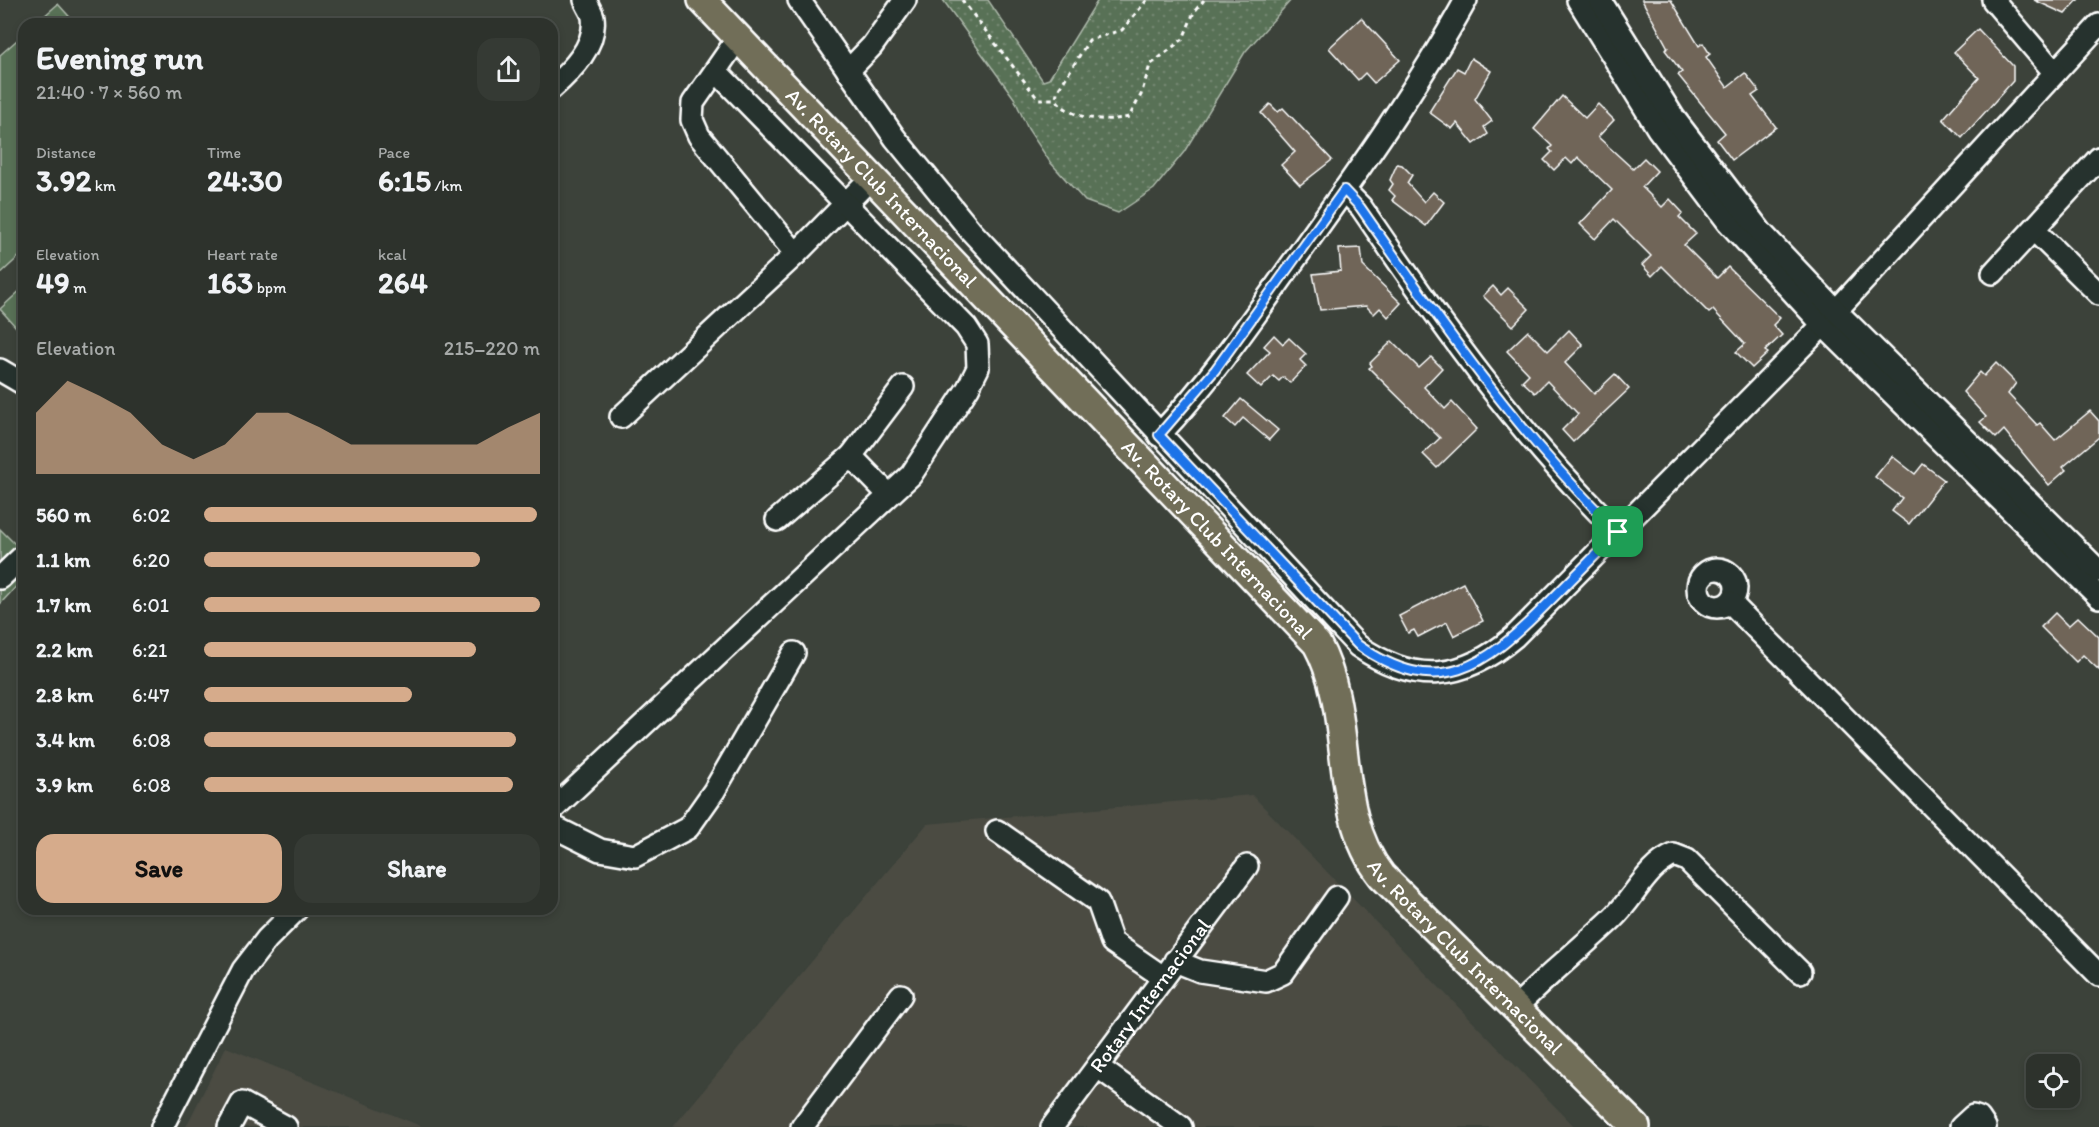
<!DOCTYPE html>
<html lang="en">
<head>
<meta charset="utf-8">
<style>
	:root { --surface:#2d322c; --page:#353a34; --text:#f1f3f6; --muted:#a7aaa9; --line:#484d48; --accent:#d6ab8b }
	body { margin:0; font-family:Itim,sans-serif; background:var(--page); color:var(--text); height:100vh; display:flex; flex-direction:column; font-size:22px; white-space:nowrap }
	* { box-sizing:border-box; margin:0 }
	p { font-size:20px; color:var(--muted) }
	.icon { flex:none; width:33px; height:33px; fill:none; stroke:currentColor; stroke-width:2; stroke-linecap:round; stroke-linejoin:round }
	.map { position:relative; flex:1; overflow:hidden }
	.details { position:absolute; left:18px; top:18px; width:540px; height:897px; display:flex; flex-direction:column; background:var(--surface); border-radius:18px; box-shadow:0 3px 9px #0003,0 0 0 2px var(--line) }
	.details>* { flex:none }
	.fabs { position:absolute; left:2026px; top:1054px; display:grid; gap:12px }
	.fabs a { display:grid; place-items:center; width:54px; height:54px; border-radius:12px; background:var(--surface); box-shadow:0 3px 9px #0003,0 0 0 2px var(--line); font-size:30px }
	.pin { position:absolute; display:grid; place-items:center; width:51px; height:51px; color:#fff; margin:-26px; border-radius:12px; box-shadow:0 3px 9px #0006 }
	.round { display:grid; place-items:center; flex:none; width:63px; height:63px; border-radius:18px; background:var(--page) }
	.headline { display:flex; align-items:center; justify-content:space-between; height:102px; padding:0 18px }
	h1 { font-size:33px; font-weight:800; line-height:45px }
	.metrics { display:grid; grid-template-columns:repeat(3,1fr); gap:9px; height:102px; padding:6px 18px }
	.metrics div { display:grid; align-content:center }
	.metrics b { font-size:30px; font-weight:800 }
	.metrics small { font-size:16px; font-weight:400 }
	.metrics p { font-size:16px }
	.chart { height:168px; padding:12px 18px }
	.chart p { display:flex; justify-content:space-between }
	.chart svg { width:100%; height:108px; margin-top:6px; fill:var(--accent); opacity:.7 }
	.action { display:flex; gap:12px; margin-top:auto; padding:12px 18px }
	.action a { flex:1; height:69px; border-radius:18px; background:var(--accent); color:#111; font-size:24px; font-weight:800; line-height:69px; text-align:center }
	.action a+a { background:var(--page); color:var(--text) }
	ul { padding:0 18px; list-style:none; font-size:20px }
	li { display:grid; grid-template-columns:96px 72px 1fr; align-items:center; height:45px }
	li i { height:15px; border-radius:8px; background:var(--accent) }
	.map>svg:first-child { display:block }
	.built { fill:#4b4c43 }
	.grass { fill:url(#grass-dots); stroke:#acb8aa; stroke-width:1.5 }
	.park { fill:#597156; stroke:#acb8aa; stroke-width:1.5 }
	.building { fill:#6f6558; stroke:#fff; stroke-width:1.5 }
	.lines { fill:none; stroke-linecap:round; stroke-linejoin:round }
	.minor-casing { stroke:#fff; stroke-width:26 }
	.major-casing { stroke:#fff; stroke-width:32 }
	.path { stroke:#fff; stroke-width:3; stroke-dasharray:4.5 4.5; stroke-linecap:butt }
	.minor { stroke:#26332d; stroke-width:21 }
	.major { stroke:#716e59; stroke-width:27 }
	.route-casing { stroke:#fff; stroke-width:12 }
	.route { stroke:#1a73e8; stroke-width:8 }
	.labels { text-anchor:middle; stroke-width:5; stroke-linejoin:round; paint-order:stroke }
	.street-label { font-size:21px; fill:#fff; stroke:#26332d }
</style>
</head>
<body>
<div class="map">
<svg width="2099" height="1127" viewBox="0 0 2099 1127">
	<defs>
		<pattern id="grass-dots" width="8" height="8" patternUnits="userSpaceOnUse" patternTransform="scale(1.5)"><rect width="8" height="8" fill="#597156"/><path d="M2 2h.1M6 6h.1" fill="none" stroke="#72866f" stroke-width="1.8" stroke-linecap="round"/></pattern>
	</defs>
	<rect width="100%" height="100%" fill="#3c423a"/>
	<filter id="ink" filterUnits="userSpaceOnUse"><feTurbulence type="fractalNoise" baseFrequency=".0167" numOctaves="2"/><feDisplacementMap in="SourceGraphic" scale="12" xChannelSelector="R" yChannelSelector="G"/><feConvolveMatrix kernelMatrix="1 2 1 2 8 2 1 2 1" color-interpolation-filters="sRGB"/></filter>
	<g filter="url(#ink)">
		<g class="built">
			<polygon points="1252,795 1575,1127 673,1127 927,824"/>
			<polygon points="226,1047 423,1127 186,1127"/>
		</g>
		<polygon class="grass" points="943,0 988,0 1043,81 1049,79 1098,0 1291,0 1245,52 1184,152 1154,189 1118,213 1085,201 1050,162 1028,129 1014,98"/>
		<g class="park">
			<polygon points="58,4 76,24 35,24"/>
			<polygon points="24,34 24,252 0,274 0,55"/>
			<polygon points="24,287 24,336 0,309"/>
			<polygon points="0,529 24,553 24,578 0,604"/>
		</g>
		<g class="building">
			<polygon points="1642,0 1671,0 1699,46 1703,43 1710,54 1706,57 1727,87 1745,73 1759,91 1752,96 1776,127 1732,160 1717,140 1725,133 1678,75 1682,72 1665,50 1668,48"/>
			<polygon points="2034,0 2078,0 2065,14"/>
			<polygon points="1361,18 1400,60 1374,83 1365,73 1358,80 1329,48"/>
			<polygon points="1978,29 2013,66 2013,81 1962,138 1943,119 1979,78 1954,52"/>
			<polygon points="1471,58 1491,71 1475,99 1492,121 1484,127 1488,134 1474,144 1457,123 1452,129 1429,112 1457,68 1464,72"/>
			<polygon points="1562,96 1585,118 1598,104 1614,120 1598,137 1633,169 1644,158 1657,171 1642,187 1662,207 1670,199 1683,213 1679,217 1696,234 1684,245 1717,278 1728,267 1780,318 1773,325 1782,335 1765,351 1768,353 1752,368 1736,352 1745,344 1713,310 1709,313 1662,266 1652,276 1642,265 1651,256 1614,219 1595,239 1580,224 1612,190 1578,157 1572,164 1566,158 1554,170 1544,160 1552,152 1549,149 1552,146 1534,129"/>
			<polygon points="1270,104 1278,112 1283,108 1332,160 1300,185 1281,165 1295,152 1261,113"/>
			<polygon points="1397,164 1402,165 1412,175 1407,183 1424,202 1433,192 1444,202 1426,226 1392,200 1395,196 1389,190 1393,184 1390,180"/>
			<polygon points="1361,248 1363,266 1401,303 1388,317 1380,308 1374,314 1366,306 1320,310 1313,274 1341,271 1339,249"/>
			<polygon points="1493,286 1501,295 1508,288 1529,309 1513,326 1483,296"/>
			<polygon points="1569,330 1583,345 1565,363 1594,394 1615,374 1629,389 1573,442 1562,430 1578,414 1547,381 1535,393 1522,381 1529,374 1507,351 1528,331 1548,351"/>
			<polygon points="1274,335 1283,344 1289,338 1306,354 1300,360 1306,366 1290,383 1283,377 1279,381 1273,376 1261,388 1247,375 1270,351 1264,346"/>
			<polygon points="1392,341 1419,368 1431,357 1442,368 1424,387 1445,409 1452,402 1477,429 1437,468 1423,454 1440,438 1369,368 1372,366 1370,363"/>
			<polygon points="1996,363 2016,383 2008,394 2037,425 2040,423 2055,440 2090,411 2099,421 2099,437 2063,467 2066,470 2049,485 2004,430 1996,438 1980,422 1986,417 1963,392 1980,372 1984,376"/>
			<polygon points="1241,399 1278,430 1269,440 1243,418 1235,427 1225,418"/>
			<polygon points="1892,456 1915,474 1923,464 1944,480 1909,524 1892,511 1902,498 1875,477"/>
			<polygon points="1463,583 1483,621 1454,636 1447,622 1418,637 1414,630 1408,633 1399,616"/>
			<polygon points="2055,613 2068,626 2078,617 2099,637 2099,670 2083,655 2076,662 2041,627"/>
		</g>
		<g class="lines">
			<defs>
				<g id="minor">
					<path d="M799,0L895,138L971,231L1358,646C1415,685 1462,681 1514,637L1823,325L2099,25"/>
					<polyline points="1578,0 1658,129 1728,222 1823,325 2099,597"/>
					<polyline points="1600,0 1674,118 1761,232 1836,311 2099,571"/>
					<polyline points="1993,0 2055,73"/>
					<polyline points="738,38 693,103 692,120 699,136 796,254"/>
					<polyline points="848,71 872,46 905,0"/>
					<path d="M552,88C571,71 597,46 593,17C592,12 587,5 585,0"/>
					<path d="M1344,190L1361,207C1440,323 1518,434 1618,532"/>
					<polyline points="2034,230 2099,294"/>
					<polyline points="1993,273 2099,158"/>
					<polyline points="0,370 24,384"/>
					<polyline points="621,417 796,254 871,178"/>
					<path d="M1159,435C1212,379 1256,314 1301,251C1359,170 1418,87 1466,0"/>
					<polyline points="851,456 888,494"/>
					<polyline points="777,520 851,456 903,387"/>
					<circle cx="1717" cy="588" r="19"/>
					<polyline points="0,578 24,555"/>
					<polyline points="1730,602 2099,975"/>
					<polyline points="552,810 911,475 968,388 978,368 977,344 966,327 716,71"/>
					<polyline points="552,826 600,850 635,856 688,828 714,791 794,653"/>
					<polyline points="997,831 1098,902 1112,942 1163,977"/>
					<polyline points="1175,961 1200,971 1266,981 1283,973 1337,897"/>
					<path d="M1517,1006C1548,975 1581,948 1613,918C1634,898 1647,866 1674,855L1687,860L1800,972"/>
					<polyline points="1098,1067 1181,1127"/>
					<polyline points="162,1127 243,970 267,939 297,909"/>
					<polyline points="229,1127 242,1103 286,1127"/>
					<polyline points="802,1127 901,995"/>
					<path id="s1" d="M1052,1127L1247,866"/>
					<polyline points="1961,1127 1973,1116 1979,1118 1985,1127"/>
				</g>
				<g id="major">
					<path id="s2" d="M702,0L1317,644C1356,715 1330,811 1382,876L1636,1127"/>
				</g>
			</defs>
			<use href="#minor" class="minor-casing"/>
			<use href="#major" class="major-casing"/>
			<g class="path">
				<polyline points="962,0 1038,99 1056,99"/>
				<path d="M1147,0L1122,30L1089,40L1057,92L1056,99C1070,120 1106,122 1129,117L1141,95L1150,65L1183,39L1194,12L1204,0"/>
			</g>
			<use href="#minor" class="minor"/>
			<use href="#major" class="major"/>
		</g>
	</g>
	<g class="lines" filter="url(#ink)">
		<defs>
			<path id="route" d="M1344,190L1360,207C1440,322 1518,434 1618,532C1594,557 1569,582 1544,607C1484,667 1439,701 1358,645L1159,435L1215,370Z"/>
		</defs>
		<use href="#route" class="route-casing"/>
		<use href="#route" class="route"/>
	</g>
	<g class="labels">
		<g class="street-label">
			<text dy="7" stroke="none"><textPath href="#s2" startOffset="260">Av. Rotary Club Internacional</textPath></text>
			<text dy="7" stroke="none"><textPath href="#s2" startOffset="746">Av. Rotary Club Internacional</textPath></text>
			<text dy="7" stroke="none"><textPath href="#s2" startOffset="1250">Av. Rotary Club Internacional</textPath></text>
			<text dy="7" stroke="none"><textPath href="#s1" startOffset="164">Rotary Internacional</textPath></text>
		</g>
	</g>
</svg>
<div class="fabs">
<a><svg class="icon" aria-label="locate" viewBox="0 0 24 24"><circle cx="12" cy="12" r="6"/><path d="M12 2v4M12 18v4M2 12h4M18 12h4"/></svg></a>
</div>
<div class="pin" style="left:1618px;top:532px;background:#1e9e55"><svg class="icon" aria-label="arrive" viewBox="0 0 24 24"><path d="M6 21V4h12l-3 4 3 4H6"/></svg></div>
<section class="details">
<div class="headline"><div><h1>Evening run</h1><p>21:40 · 7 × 560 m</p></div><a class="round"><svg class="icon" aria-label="share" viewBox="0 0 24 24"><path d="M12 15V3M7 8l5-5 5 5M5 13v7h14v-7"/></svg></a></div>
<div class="metrics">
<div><p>Distance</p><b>3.92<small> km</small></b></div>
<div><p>Time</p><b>24:30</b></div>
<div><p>Pace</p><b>6:15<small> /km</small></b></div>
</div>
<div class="metrics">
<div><p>Elevation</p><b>49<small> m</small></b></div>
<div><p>Heart rate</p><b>163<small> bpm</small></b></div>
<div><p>kcal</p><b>264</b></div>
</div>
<div class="chart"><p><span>Elevation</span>215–220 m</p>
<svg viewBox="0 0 160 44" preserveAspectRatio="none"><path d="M0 44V19L10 6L20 12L30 19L40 32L50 38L60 32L70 19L80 19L90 25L100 32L110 32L120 32L130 32L140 32L150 25L160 19V44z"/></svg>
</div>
<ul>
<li><b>560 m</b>6:02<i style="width:99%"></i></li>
<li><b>1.1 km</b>6:20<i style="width:82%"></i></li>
<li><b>1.7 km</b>6:01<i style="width:100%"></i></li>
<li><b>2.2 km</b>6:21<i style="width:81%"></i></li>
<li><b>2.8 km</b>6:47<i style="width:62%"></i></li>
<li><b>3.4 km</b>6:08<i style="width:93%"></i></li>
<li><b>3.9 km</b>6:08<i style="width:92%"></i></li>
</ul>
<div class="action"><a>Save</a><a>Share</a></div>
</section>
</div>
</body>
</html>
